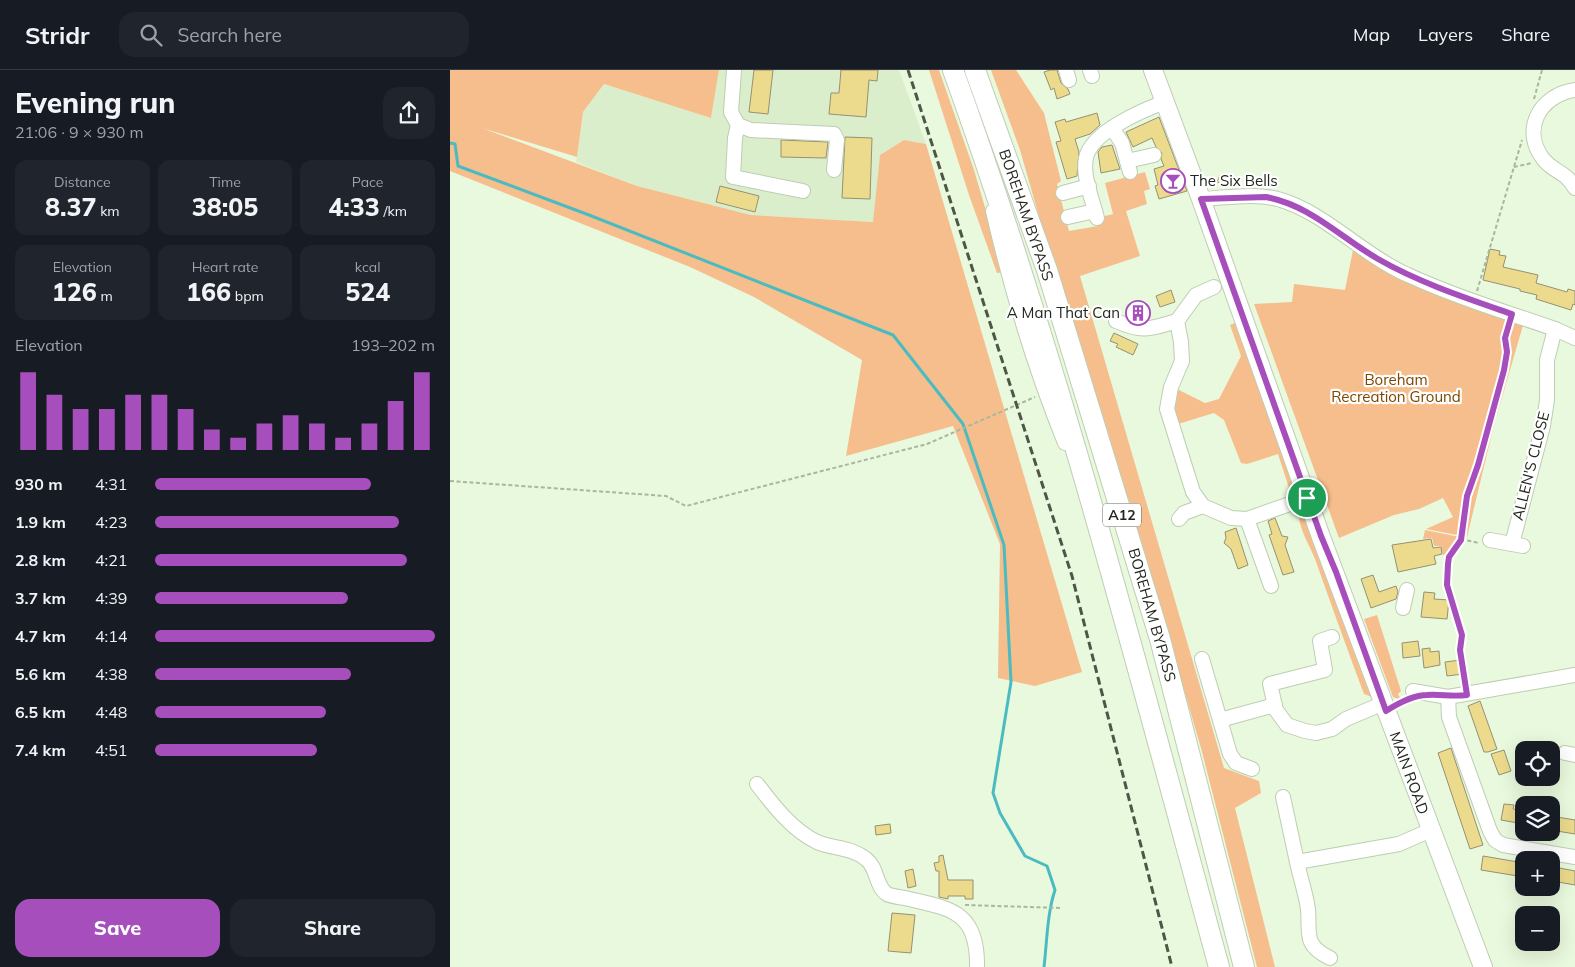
<!DOCTYPE html>
<html lang="en">
<head>
<meta charset="utf-8">
<style>
	:root { --surface:#171b24; --page:#20242c; --text:#f1f3f6; --muted:#9ea1a6; --line:#363941; --accent:#a64fbc }
	body { margin:0; font-family:Mulish,sans-serif; background:var(--page); color:var(--text); height:100vh; display:flex; flex-direction:column; font-size:19px; white-space:nowrap }
	* { box-sizing:border-box; margin:0 }
	p { font-size:16px; color:var(--muted) }
	.icon { flex:none; width:28px; height:28px; fill:none; stroke:currentColor; stroke-width:2; stroke-linecap:round; stroke-linejoin:round }
	.map { position:relative; flex:1; overflow:hidden }
	.drawer { display:flex; flex-direction:column; background:var(--surface); width:450px }
	.drawer>* { flex:none }
	.tools { position:absolute; left:1065px; top:671px; display:grid; gap:10px }
	.tools a { display:grid; place-items:center; width:45px; height:45px; border-radius:10px; background:var(--surface); box-shadow:0 5px 20px #0002; font-size:25px }
	.pin { position:absolute; display:grid; place-items:center; width:42px; height:42px; color:#fff; margin:-21px; border:2px solid #fff; border-radius:50%; box-shadow:0 1px 5px #0007 }
	.round { display:grid; place-items:center; flex:none; width:52px; height:52px; border-radius:15px; background:var(--page) }
	.head { display:flex; align-items:center; justify-content:space-between; height:85px; padding:0 15px }
	h1 { font-size:28px; font-weight:800; line-height:38px }
	.metrics { display:grid; grid-template-columns:repeat(3,1fr); gap:8px; height:85px; padding:5px 15px }
	.metrics div { display:grid; align-content:center; border-radius:12px; background:var(--page); text-align:center }
	.metrics b { font-size:25px; font-weight:800 }
	.metrics small { font-size:14px; font-weight:400 }
	.metrics p { font-size:14px }
	.chart { height:140px; padding:10px 15px }
	.chart p { display:flex; justify-content:space-between }
	.chart svg { width:100%; height:90px; margin-top:5px; stroke:var(--accent); stroke-width:6 }
	.action { display:flex; gap:10px; margin-top:auto; padding:10px 15px }
	.action a { flex:1; height:58px; border-radius:15px; background:var(--accent); color:#fff; font-size:20px; font-weight:800; line-height:58px; text-align:center }
	.action a+a { background:var(--page); color:var(--text) }
	ul { padding:0 15px; list-style:none; font-size:16px }
	li { display:grid; grid-template-columns:80px 60px 1fr; align-items:center; height:38px }
	li i { height:12px; border-radius:6px; background:var(--accent) }
	header { display:flex; align-items:center; gap:30px; box-sizing:border-box; height:70px; padding:0 25px; background:var(--surface); border-bottom:1px solid var(--line) }
	header strong { font-size:24px }
	nav { display:flex; gap:28px; margin-inline-start:auto; font-size:18px }
	.search { width:350px; height:45px; background:var(--page); display:flex; align-items:center; gap:12px; box-sizing:border-box; padding:0 18px; border-radius:15px; color:var(--muted); font-size:19px }
	main { display:flex; flex:1; min-height:0 }
	.map>svg:first-child { display:block }
	.built { fill:#dbeecc }
	.green { fill:#f6be8c }
	.lines { fill:none; stroke-linecap:round; stroke-linejoin:round }
	.stream { stroke:#4bbbc2; stroke-width:3 }
	.building { fill:#ecdb8d; stroke:#969074 }
	.minor-casing { stroke:#becdb3; stroke-width:16 }
	.major-casing { stroke:#becdb3; stroke-width:20 }
	.highway-casing { stroke:#becdb3; stroke-width:22 }
	.path { stroke:#aab6a0; stroke-width:2; stroke-dasharray:4 2.5; stroke-linecap:butt }
	.minor { stroke:#fff; stroke-width:14 }
	.major { stroke:#fff; stroke-width:18 }
	.highway { stroke:#fff; stroke-width:20 }
	.rail { stroke:#4e5648; stroke-width:3; stroke-dasharray:8 4; stroke-linecap:butt }
	.route-casing { stroke:#fff; stroke-width:10 }
	.route { stroke:#a64fbc; stroke-width:6 }
	.labels { text-anchor:middle; stroke-width:4.5; stroke-linejoin:round; paint-order:stroke }
	.shield { fill:#fff; stroke:#646862; stroke-width:1 }
	.shield-label { font-size:14px; font-weight:bold; fill:#22281e }
	.poi-label { font-size:15px; fill:#22281e; stroke:#fff; text-anchor:start }
	.street-label { font-size:15px; fill:#22281e; stroke:#fff }
	.park-label { font-size:15px; fill:#7e4700; stroke:#fff }
</style>
</head>
<body>
<header>
<strong>Stridr</strong>
<div class="search"><svg class="icon" aria-label="search" viewBox="0 0 24 24"><circle cx="10" cy="10" r="6"/><path d="M15 15l6 6"/></svg>Search here</div>
<nav><a>Map</a><a>Layers</a><a>Share</a></nav>
</header>
<main>
<section class="drawer">
<div class="head"><div><h1>Evening run</h1><p>21:06 · 9 × 930 m</p></div><a class="round"><svg class="icon" aria-label="share" viewBox="0 0 24 24"><path d="M12 15V3M7 8l5-5 5 5M5 13v7h14v-7"/></svg></a></div>
<div class="metrics">
<div><p>Distance</p><b>8.37<small> km</small></b></div>
<div><p>Time</p><b>38:05</b></div>
<div><p>Pace</p><b>4:33<small> /km</small></b></div>
</div>
<div class="metrics">
<div><p>Elevation</p><b>126<small> m</small></b></div>
<div><p>Heart rate</p><b>166<small> bpm</small></b></div>
<div><p>kcal</p><b>524</b></div>
</div>
<div class="chart"><p><span>Elevation</span>193–202 m</p>
<svg viewBox="0 0 160 44" preserveAspectRatio="none"><path d="M5 44V6M15 44V17M25 44V24M35 44V24M45 44V17M55 44V17M65 44V24M75 44V34M85 44V38M95 44V31M105 44V27M115 44V31M125 44V38M135 44V31M145 44V20M155 44V6"/></svg>
</div>
<ul>
<li><b>930 m</b>4:31<i style="width:77%"></i></li>
<li><b>1.9 km</b>4:23<i style="width:87%"></i></li>
<li><b>2.8 km</b>4:21<i style="width:90%"></i></li>
<li><b>3.7 km</b>4:39<i style="width:69%"></i></li>
<li><b>4.7 km</b>4:14<i style="width:100%"></i></li>
<li><b>5.6 km</b>4:38<i style="width:70%"></i></li>
<li><b>6.5 km</b>4:48<i style="width:61%"></i></li>
<li><b>7.4 km</b>4:51<i style="width:58%"></i></li>
</ul>
<div class="action"><a>Save</a><a>Share</a></div>
</section>
<div class="map">
<svg width="1125" height="897" viewBox="0 0 1125 897">
	<rect width="100%" height="100%" fill="#e9f9dd"/>
	<polygon class="built" points="269,0 449,0 476,74 454,70 430,85 424,152 301,145 187,116 126,92 133,42 154,14 261,48"/>
	<g class="green">
		<polygon points="0,0 269,0 261,48 154,14 133,42 127,87 32,58 187,116 301,145 423,152 430,85 454,70 476,74 632,602 585,616 548,608 550,474 503,356 396,386 412,290 304,227 240,197 0,101"/>
		<polygon points="479,0 489,0 524,100 554,202 547,203 519,125"/>
		<polygon points="541,0 566,0 594,43 611,111 607,114 619,161 648,156 647,148 663,144 655,113 695,102 700,119 694,121 697,134 676,141 690,186 630,206 774,698 809,711 811,723 785,738 825,897 807,897 751,678 679,431 617,244 570,80"/>
		<polygon points="903,180 941,202 1074,252 1044,355 1017,467 976,459 1003,447 993,428 969,439 944,445 889,468 804,234 842,232 844,214 895,220"/>
		<polygon points="787,252 813,318 816,340 845,414 844,419 840,421 828,384 797,394 791,393 774,350 764,343 728,354 724,333 727,319 755,333 769,329 791,286 780,255"/>
		<path d="M849,445L856,446L923,623L922,627L914,624C897,579 881,534 865,489C860,476 849,459 849,445Z"/>
		<polygon points="975,460 1010,467 1010,469 997,486 993,485 991,476 984,476 982,468 973,469"/>
		<polygon points="927,545 951,621 948,624 950,628 948,629 943,627 914,549"/>
	</g>
	<g class="lines">
		<path class="stream" d="M0,73L5,74L8,96L139,145L443,265L513,354L554,475L561,612L543,723L550,743L575,786L597,796L605,820C597,844 597,872 594,897"/>
	</g>
	<g class="building">
		<polygon points="304,0 323,0 318,44 299,42"/>
		<polygon points="391,0 428,0 427,11 419,10 416,47 379,44 381,23 389,23"/>
		<polygon points="600,0 607,0 611,13 618,19 620,24 607,29 604,18 601,20 594,2"/>
		<polygon points="647,43 650,55 640,64 625,69 629,82 627,106 617,109 606,72 611,71 605,52 615,49 616,52"/>
		<polygon points="709,47 737,121 709,129 705,116 708,115 704,99 714,96 711,89 712,83 706,77 702,68 683,77 676,62"/>
		<polygon points="395,67 422,68 420,129 392,128"/>
		<polygon points="331,70 378,72 376,88 331,87"/>
		<polygon points="662,75 670,99 651,103 648,82 652,77"/>
		<polygon points="770,105 786,111 783,118 767,112"/>
		<polygon points="270,116 309,126 305,142 266,132"/>
		<polygon points="1040,179 1050,181 1049,185 1056,186 1053,197 1088,205 1086,213 1117,222 1118,219 1125,221 1125,235 1123,234 1121,240 1086,229 1087,225 1070,221 1070,219 1033,210"/>
		<polygon points="721,220 725,232 710,237 706,226"/>
		<polygon points="686,235 694,239 690,249 681,246"/>
		<polygon points="664,263 688,274 683,285 666,277 668,274 660,271"/>
		<polygon points="825,448 832,466 838,467 835,475 844,502 833,505 819,465 822,464 818,451"/>
		<polygon points="786,458 798,495 788,499 781,479 774,473 776,468 775,462"/>
		<polygon points="981,469 983,478 991,477 992,484 984,486 986,494 948,502 942,475"/>
		<polygon points="923,505 929,522 946,516 948,522 946,529 921,538 911,509"/>
		<polygon points="974,522 985,523 984,529 999,530 997,549 971,547"/>
		<polygon points="968,571 970,586 953,588 952,573"/>
		<polygon points="980,578 980,582 989,581 990,595 974,598 972,579"/>
		<polygon points="1011,590 1013,604 997,606 995,592"/>
		<polygon points="1030,631 1047,679 1038,682 1034,682 1018,636"/>
		<polygon points="1001,678 1033,775 1020,779 988,683"/>
		<polygon points="1054,680 1061,701 1049,705 1041,684"/>
		<polygon points="1054,734 1064,735 1063,739 1074,741 1074,754 1051,750"/>
		<polygon points="1101,746 1125,750 1125,764 1101,760"/>
		<polygon points="440,754 441,763 426,765 425,756"/>
		<polygon points="493,785 498,810 523,810 523,829 515,829 515,826 498,826 498,829 489,827 489,801 486,801 484,793 489,792 489,786"/>
		<polygon points="1033,786 1074,793 1074,807 1031,800"/>
		<polygon points="1104,797 1125,801 1125,815 1102,811"/>
		<polygon points="463,799 466,816 458,818 455,801"/>
		<polygon points="442,843 465,845 461,883 438,881"/>
	</g>
	<g class="lines">
		<defs>
			<g id="minor">
				<polyline points="284,0 281,42 288,55 301,60 384,64 387,70 384,100"/>
				<polyline points="616,0 619,10"/>
				<polyline points="640,0 642,6"/>
				<path d="M1125,20C1090,25 1070,60 1094,90C1105,103 1114,100 1125,118"/>
				<polyline points="288,55 285,68 283,107 353,121"/>
				<polyline points="662,58 672,73 680,102"/>
				<polyline points="677,91 704,85"/>
				<polyline points="613,123 639,116"/>
				<path d="M751,129C776,128 806,122 831,130C875,143 914,186 958,205C1006,227 1056,242 1105,259L1125,268"/>
				<path d="M543,141C561,219 585,299 615,373"/>
				<polyline points="618,147 645,141"/>
				<path d="M647,148C643,131 632,106 636,88C641,62 693,40 715,32"/>
				<path d="M666,251C694,263 699,259 727,251L731,272L732,291L721,317L717,339L743,422L753,436L781,448L797,449L857,428"/>
				<polyline points="727,251 746,225 764,217"/>
				<polyline points="729,449 734,443 753,436"/>
				<polyline points="797,449 821,516"/>
				<polyline points="1040,470 1073,476"/>
				<polyline points="1062,474 1093,356 1097,330 1097,290 1105,259"/>
				<polyline points="953,538 957,520"/>
				<polyline points="882,567 870,571 875,600 820,614 826,640 837,655 855,661 866,663 882,659 896,649 934,633"/>
				<polyline points="752,589 780,684 786,693 802,699"/>
				<polyline points="963,621 998,627 1125,605"/>
				<polyline points="998,627 999,647 1040,761 1045,770 1053,775 1125,787"/>
				<polyline points="770,650 825,635"/>
				<polyline points="1115,683 1125,685"/>
				<path d="M307,714C323,735 342,760 367,772C384,779 401,777 416,789C428,798 425,816 437,824C443,827 452,827 459,829C503,839 528,843 527,897"/>
				<polyline points="833,727 847,792"/>
				<path d="M880,888C853,875 860,864 858,839C856,824 850,807 847,792L949,774L981,760"/>
			</g>
			<polyline id="major" points="703,0 751,129 871,467 1033,897"/>
			<g id="highway">
				<path d="M503,0C609,293 687,596 769,897"/>
				<polyline points="525,0 597,200 710,569 794,897"/>
			</g>
		</defs>
		<use href="#minor" class="minor-casing"/>
		<use href="#major" class="major-casing"/>
		<use href="#highway" class="highway-casing"/>
		<g class="path">
			<polyline points="1084,29 1092,0"/>
			<polyline points="1064,97 1082,93"/>
			<polyline points="1027,221 1072,70"/>
			<polyline points="0,411 216,426 236,436 477,374 585,327"/>
			<polyline points="1011,469 1029,473"/>
			<polyline points="1015,613 1011,580 1012,565 997,515 998,494 999,487 1011,469 1017,426 1031,386 1054,300 1057,283 1055,268 1058,256"/>
			<polyline points="947,635 957,631"/>
			<polyline points="515,835 612,838"/>
		</g>
		<use href="#minor" class="minor"/>
		<use href="#major" class="major"/>
		<use href="#highway" class="highway"/>
		<polyline class="rail" points="458,0 622,506 722,897"/>
	</g>
	<g class="lines">
		<defs>
			<path id="route" d="M816,127C860,135 890,167 928,189C970,213 1016,228 1062,244L1055,268L1057,282L1054,300L1028,395L1017,426L1011,470L999,487L998,494L997,515L1012,565L1010,580L1017,625C1002,627 991,624 977,625C964,625 947,634 936,641L886,502L871,466L751,129Z"/>
		</defs>
		<use href="#route" class="route-casing"/>
		<use href="#route" class="route"/>
	</g>
	<defs>
		<symbol id="bar-ring" viewBox="-11 -11 22 22"><circle r="9.5" fill="#fff" stroke="#a64fbc" stroke-width="1.5"/><path d="M-6-5H6L.8 .8V4.5H3.5V6h-7V4.5H-.8V.8Z" fill="#a64fbc"/></symbol>
		<symbol id="building-ring" viewBox="-11 -11 22 22"><circle r="9.5" fill="#fff" stroke="#a64fbc" stroke-width="1.5"/><path d="M-4-6H4V6H1V3H-1V6H-4ZM-2.5-4.3h1.7v1.8h-1.7ZM.8-4.3h1.7v1.8H.8ZM-2.5-1h1.7V.8h-1.7ZM.8-1h1.7V.8H.8Z" fill="#a64fbc"/></symbol>
	</defs>
	<g fill-rule="evenodd">
		<use href="#bar-ring" x="709" y="97" width="28" height="28"/>
		<use href="#building-ring" x="674" y="229" width="28" height="28"/>
	</g>
	<g class="labels">
		<rect class="shield" x="653" y="433.5" width="38" height="23" rx="4"/>
		<g class="shield-label">
			<text x="672" y="450">A12</text>
		</g>
		<g class="poi-label">
			<text x="740" y="116">The Six Bells</text>
			<text x="670" y="248" text-anchor="end">A Man That Can</text>
		</g>
		<g class="street-label">
			<text transform="translate(576 145) rotate(71)" y="5">BOREHAM BYPASS</text>
			<text transform="translate(1081 396) rotate(-76)" y="5">ALLEN'S CLOSE</text>
			<text transform="translate(702 545) rotate(74)" y="5">BOREHAM BYPASS</text>
			<text transform="translate(959 703) rotate(70)" y="5">MAIN ROAD</text>
		</g>
		<g class="park-label">
			<text x="946" y="315">Boreham<tspan x="946" dy="17">Recreation Ground</tspan></text>
		</g>
	</g>
</svg>
<div class="tools">
<a><svg class="icon" aria-label="locate" viewBox="0 0 24 24"><circle cx="12" cy="12" r="6"/><path d="M12 2v4M12 18v4M2 12h4M18 12h4"/></svg></a>
<a><svg class="icon" aria-label="layers" viewBox="0 0 24 24"><path d="M12 4l9 5-9 5-9-5zM3 14l9 5 9-5"/></svg></a>
<a>+</a>
<a>−</a>
</div>
<div class="pin" style="left:857px;top:428px;background:#1e9e55"><svg class="icon" aria-label="arrive" viewBox="0 0 24 24"><path d="M6 21V4h12l-3 4 3 4H6"/></svg></div>
</div>
</main>
</body>
</html>
